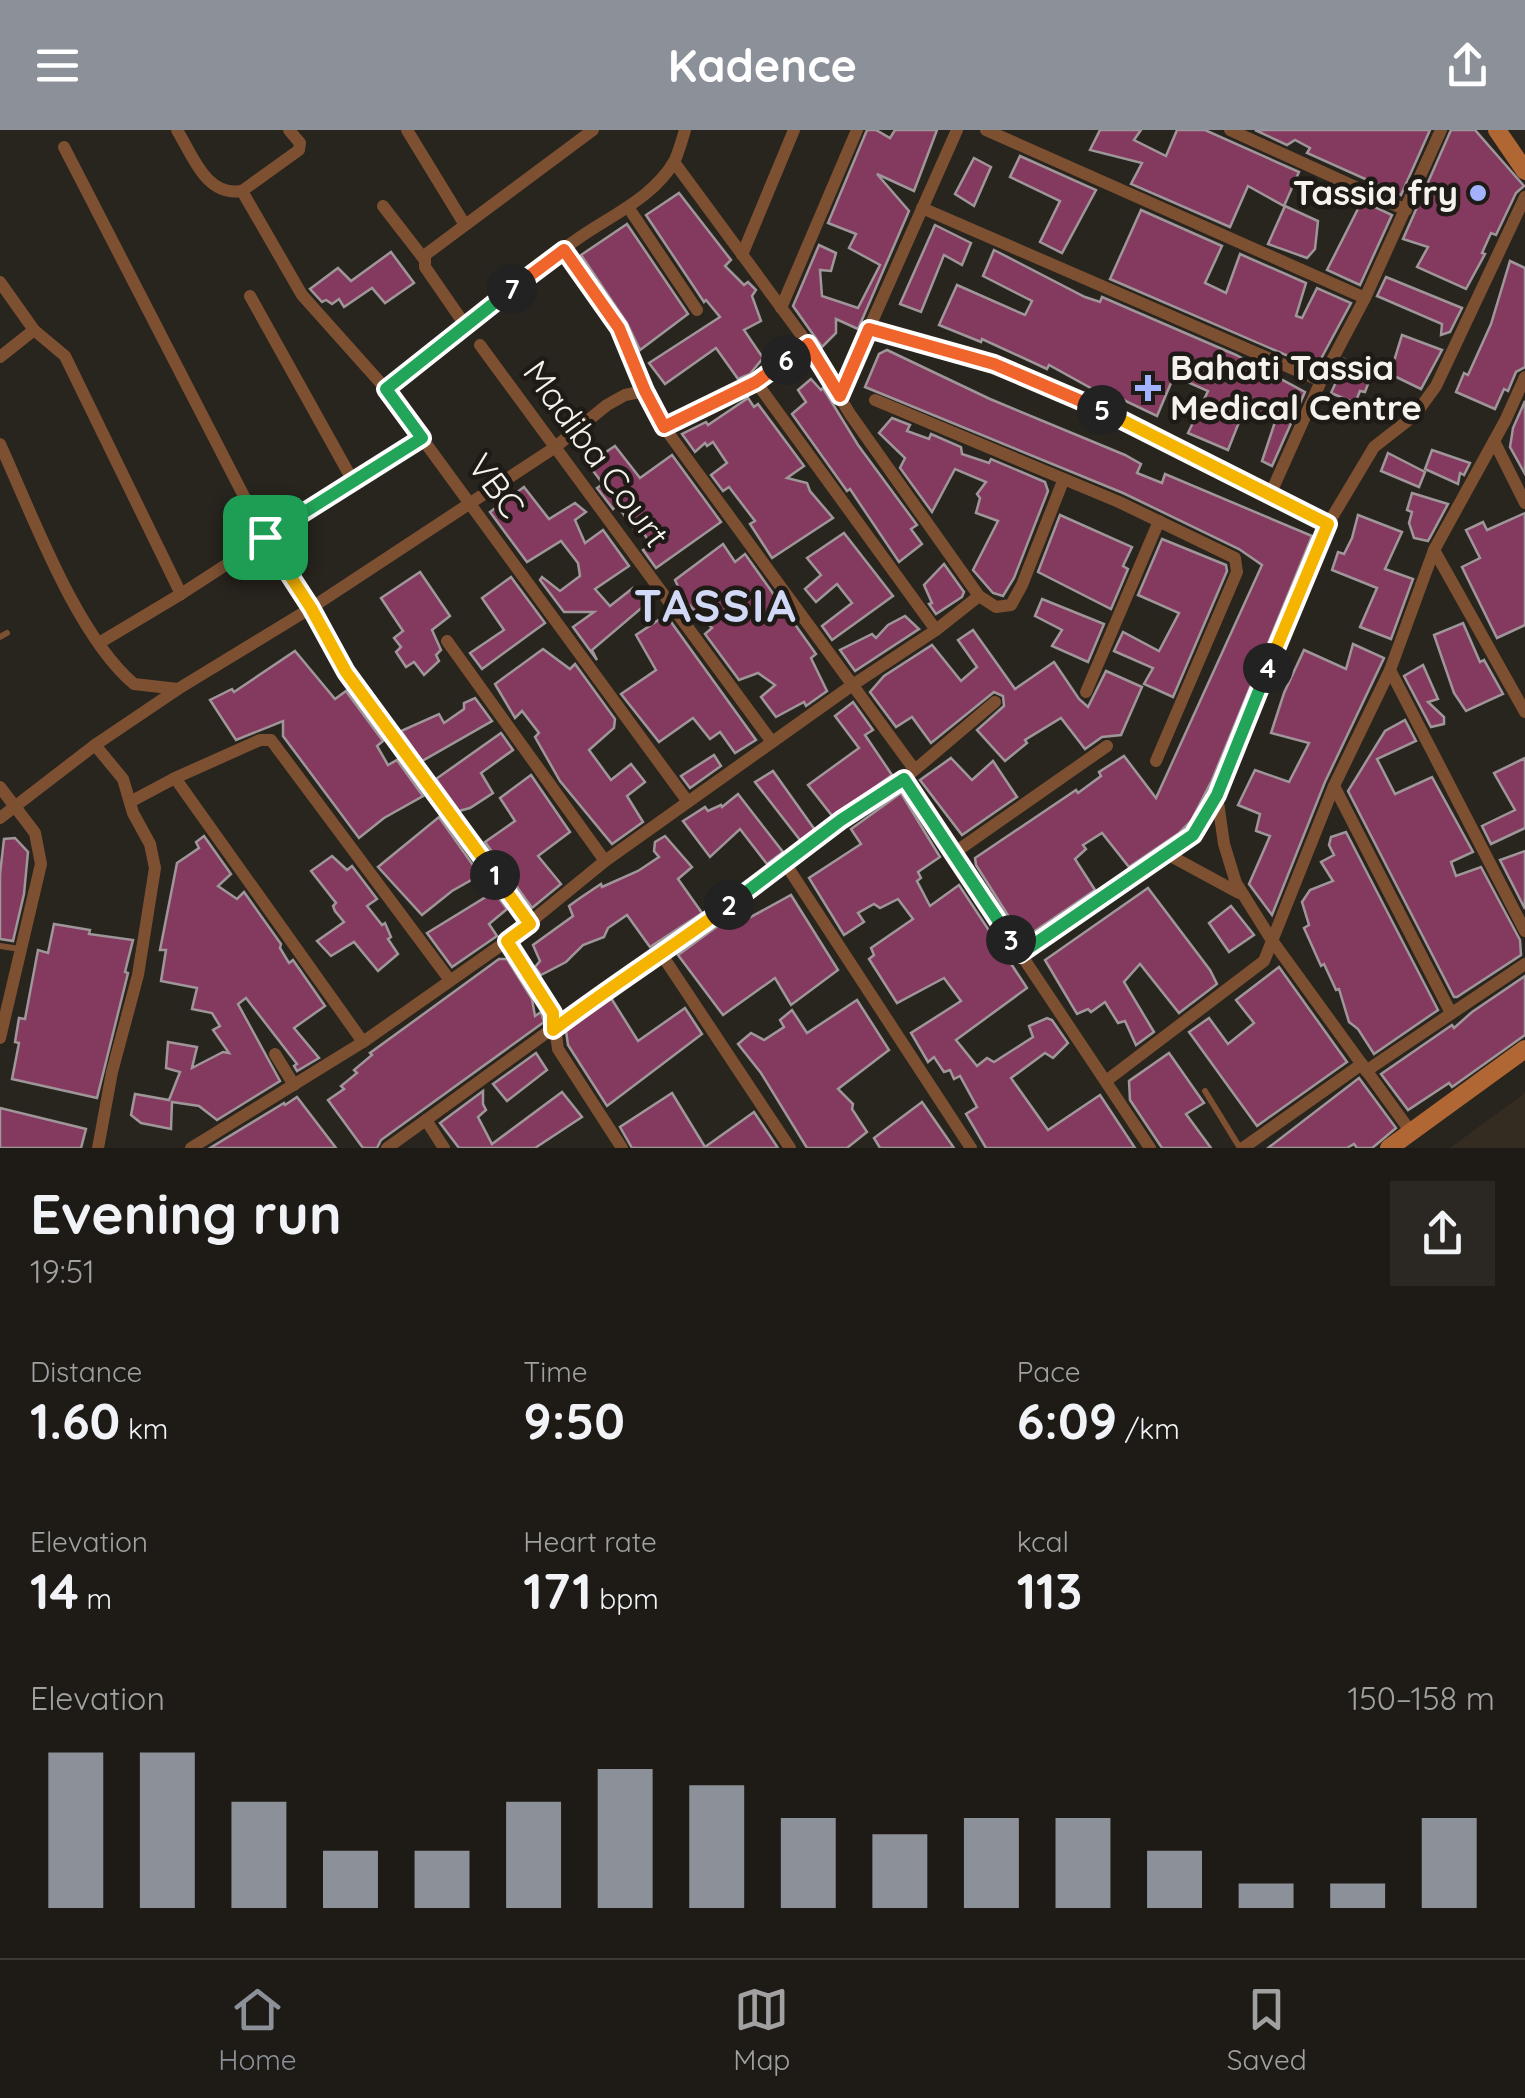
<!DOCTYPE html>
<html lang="en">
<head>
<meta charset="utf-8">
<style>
	:root { --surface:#1e1b16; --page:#2b2823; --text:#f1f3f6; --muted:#a1a1a1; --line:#3c3935; --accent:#8c9099 }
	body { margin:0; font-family:Quicksand,sans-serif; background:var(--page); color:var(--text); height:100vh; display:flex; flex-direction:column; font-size:38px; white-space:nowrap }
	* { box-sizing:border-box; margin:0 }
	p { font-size:32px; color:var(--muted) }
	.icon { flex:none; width:55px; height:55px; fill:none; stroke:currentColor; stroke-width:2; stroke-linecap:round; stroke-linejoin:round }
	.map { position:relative; height:1018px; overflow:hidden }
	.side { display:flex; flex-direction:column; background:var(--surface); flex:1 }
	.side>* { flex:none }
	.pin { position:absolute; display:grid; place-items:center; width:85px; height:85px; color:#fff; margin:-42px; border-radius:20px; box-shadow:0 5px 15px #0006 }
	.km { position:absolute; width:50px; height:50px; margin:-25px; border-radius:50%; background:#222; color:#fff; font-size:28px; line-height:50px; text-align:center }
	.round { display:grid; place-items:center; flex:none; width:105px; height:105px; border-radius:0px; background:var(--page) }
	.overview { display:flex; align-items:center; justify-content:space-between; height:170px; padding:0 30px }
	h1 { font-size:55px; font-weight:700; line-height:75px }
	.stats { display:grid; grid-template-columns:repeat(3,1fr); gap:15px; height:170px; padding:10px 30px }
	.stats div { display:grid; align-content:center }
	.stats b { font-size:50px; font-weight:700 }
	.stats small { font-size:28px; font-weight:400 }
	.stats p { font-size:28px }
	.chart { height:280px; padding:20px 30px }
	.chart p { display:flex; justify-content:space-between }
	.chart svg { width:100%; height:180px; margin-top:10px; stroke:var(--accent); stroke-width:6 }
	header { display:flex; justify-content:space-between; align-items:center; height:130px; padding:0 30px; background:var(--accent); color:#fff; font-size:45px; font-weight:700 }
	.tabs { display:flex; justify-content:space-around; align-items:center; height:140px; border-top:2px solid var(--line); background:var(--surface); font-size:28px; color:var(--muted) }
	.tabs a { display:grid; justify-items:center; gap:5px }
	.tabs .selected { color:var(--accent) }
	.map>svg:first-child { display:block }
	.built { fill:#342c21 }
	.building { fill:#843a5e; stroke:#9f9699; stroke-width:2.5 }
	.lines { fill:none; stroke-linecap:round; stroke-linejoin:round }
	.lane { stroke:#7e5032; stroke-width:6 }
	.street { stroke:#7e5032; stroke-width:12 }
	.secondary { stroke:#b16734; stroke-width:18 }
	.split-1-casing { stroke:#fff; stroke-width:20 }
	.split-2-casing { stroke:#fff; stroke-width:20 }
	.split-3-casing { stroke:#fff; stroke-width:20 }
	.split-4-casing { stroke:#fff; stroke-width:20 }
	.split-5-casing { stroke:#fff; stroke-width:20 }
	.split-6-casing { stroke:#fff; stroke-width:20 }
	.split-7-casing { stroke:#fff; stroke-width:20 }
	.split-8-casing { stroke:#fff; stroke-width:20 }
	.split-1 { stroke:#f5b400; stroke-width:12 }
	.split-2 { stroke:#f5b400; stroke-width:12 }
	.split-3 { stroke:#22a559; stroke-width:12 }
	.split-4 { stroke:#22a559; stroke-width:12 }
	.split-5 { stroke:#f5b400; stroke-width:12 }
	.split-6 { stroke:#f0652b; stroke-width:12 }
	.split-7 { stroke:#f0652b; stroke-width:12 }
	.split-8 { stroke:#22a559; stroke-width:12 }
	.poi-dot { fill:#a2b2fd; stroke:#1e1a15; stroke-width:4 }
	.labels { text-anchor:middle; stroke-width:9; stroke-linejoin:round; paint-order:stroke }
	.poi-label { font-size:35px; font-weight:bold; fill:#f5f2ee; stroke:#1e1a15; text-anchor:end }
	.street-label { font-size:35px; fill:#f5f2ee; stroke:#1e1a15 }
	.district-label { font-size:45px; font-weight:bold; letter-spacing:2.5px; fill:#d2d9f6; stroke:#1e1a15 }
</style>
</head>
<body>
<header><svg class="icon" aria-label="menu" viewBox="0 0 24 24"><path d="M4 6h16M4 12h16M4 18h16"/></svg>Kadence<svg class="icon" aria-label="share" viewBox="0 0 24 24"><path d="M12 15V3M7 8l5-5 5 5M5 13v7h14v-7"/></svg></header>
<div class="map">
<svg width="1525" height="1018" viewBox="0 0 1525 1018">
	<rect width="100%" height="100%" fill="#28241e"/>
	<polygon class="built" points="1525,963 1525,1018 1450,1018"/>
	<g class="building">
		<polygon points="867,0 876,0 890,8 895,0 937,0 914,61 877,44 909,81 858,199 836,189 836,203 822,217 793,176 819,115 836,123 831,141 820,140 822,166 858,178 880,135 849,118 856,104 828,93"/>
		<polygon points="1100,0 1141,0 1134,10 1166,26 1177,0 1205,0 1299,42 1284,76 1248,56 1230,97 1131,54 1142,33 1090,20"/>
		<polygon points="1255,0 1430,0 1401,65 1307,23 1310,18 1295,10 1287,15"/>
		<polygon points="1451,0 1475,0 1524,56 1516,63 1496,105 1491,103 1482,123 1485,124 1466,159 1417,137 1428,117 1403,109"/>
		<polygon points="1020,26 1096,60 1062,123 1040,112 1060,71 1010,47"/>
		<polygon points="974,28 991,37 974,76 955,64"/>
		<polygon points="679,63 731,130 725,136 744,155 748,152 756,160 752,166 761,191 744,200 763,228 750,244 738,249 716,218 665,254 649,233 720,187 706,170 704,172 646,85"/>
		<polygon points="1362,71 1392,85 1360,155 1327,140"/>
		<polygon points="1285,76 1318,91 1315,119 1307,128 1268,114"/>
		<polygon points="1141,80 1222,116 1205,153 1226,163 1240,124 1306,153 1296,186 1302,188 1317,158 1351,173 1316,238 1110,149"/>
		<polygon points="627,94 688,184 640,220 627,193 581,125"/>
		<polygon points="935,95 971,113 962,135 944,125 921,182 900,174"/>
		<polygon points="994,120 1085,167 1100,172 1102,167 1236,225 1305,262 1272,336 1262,331 1275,292 1245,277 1228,320 1188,303 1208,261 1174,246 1157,286 1109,263 1098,262 1049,235 1047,239 982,209 981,212 939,195 957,155 1025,185 1032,171 983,146"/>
		<polygon points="391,122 414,153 385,173 372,158 344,177 339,169 332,174 326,170 322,172 310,159 338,138 351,151"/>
		<polygon points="1510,131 1525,138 1525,237 1516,242 1508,261 1504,259 1495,279 1456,262 1464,243 1468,245 1491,194"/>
		<polygon points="1386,147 1462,178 1450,202 1441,205 1442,194 1377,166"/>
		<polygon points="1402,205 1442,220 1421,259 1390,244"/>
		<polygon points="887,220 990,269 1125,325 1141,334 1137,343 1162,353 1165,344 1312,406 1212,650 1191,691 1179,703 1129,737 1102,703 1083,715 1086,719 1075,729 1095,760 1023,809 976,735 975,728 1076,660 1078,663 1101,646 1099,642 1124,626 1156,668 1262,435 1239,419 1123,363 865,257 879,224"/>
		<polygon points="1344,229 1368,254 1365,262 1360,261 1355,273 1331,263 1336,252 1333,250"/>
		<polygon points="811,249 821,260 823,258 858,315 917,395 911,399 922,414 899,432 850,359 847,361 792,284 806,272 798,260"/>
		<polygon points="748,268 754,277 758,274 804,336 787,348 807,353 810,361 833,388 772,428 750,394 755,391 729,357 723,361 711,345 727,333 713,312 707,316 705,313 695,322 682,304 706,292 708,295"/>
		<polygon points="1525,271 1525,344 1510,317 1513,298"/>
		<polygon points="892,288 910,295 907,301 929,309 931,304 961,317 962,324 989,333 991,329 1045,352 1048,361 1014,448 1003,466 993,463 973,440 998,391 976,383 980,368 977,364 986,352 955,339 932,382 900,338 905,328 879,303"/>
		<polygon points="615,316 640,348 672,325 721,392 656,438 643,420 651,415 640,397 633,398 617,375 613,379 597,358 603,354 588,334"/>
		<polygon points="1432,320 1470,333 1464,345 1460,343 1458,354 1425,339"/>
		<polygon points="1388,323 1425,342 1419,357 1381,341"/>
		<polygon points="524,357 549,389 575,373 586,382 575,390 585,413 603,400 629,436 595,459 610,476 633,458 644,468 645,475 592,520 597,530 573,497 594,482 564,482 540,450 542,447 560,461 580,446 578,433 561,411 527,432 490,382"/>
		<polygon points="1412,363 1448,374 1428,411 1414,408 1409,393 1412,382 1407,380"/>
		<polygon points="1525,383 1525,495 1497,508 1462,437 1480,428 1466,400 1483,392 1487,400"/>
		<polygon points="1060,385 1132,417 1123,436 1128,439 1111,479 1038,442"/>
		<polygon points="1358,385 1402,402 1385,439 1413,449 1391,509 1360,497 1377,458 1332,440 1338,422 1344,424 1352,408"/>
		<polygon points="844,403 893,466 832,510 822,496 852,473 837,454 816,472 805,459 821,445 807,428"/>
		<polygon points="1162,409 1226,435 1227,441 1173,567 1144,554 1153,538 1114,521 1123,502 1159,521 1179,483 1138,465"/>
		<polygon points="723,414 735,432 745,424 816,524 811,528 827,561 806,576 804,572 776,587 761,567 775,555 758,543 739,550 705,504 712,498 684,470 675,450"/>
		<polygon points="944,434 964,462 962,467 936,484 929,474 932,473 924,455"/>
		<polygon points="420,442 450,486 432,500 441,520 436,525 439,531 424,545 414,532 406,537 396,522 401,517 394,508 403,501 381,468"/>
		<polygon points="511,447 545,493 482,539 470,523 504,500 482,468"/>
		<polygon points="1042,469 1104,494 1088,532 1052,516 1062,500 1035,486"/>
		<polygon points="666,485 756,610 735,623 720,602 710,609 693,588 659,612 621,564 656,540 636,505"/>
		<polygon points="905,486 919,499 855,541 840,520 872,504 876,508 888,495"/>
		<polygon points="1463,493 1480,532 1484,530 1503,564 1466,581 1454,563 1434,505"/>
		<polygon points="973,500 1015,559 1054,532 1079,569 1088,577 1106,541 1142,557 1121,605 1102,607 1085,619 1061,588 1025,610 1027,613 1005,631 977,600 1004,576 1003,566 994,562 931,613 912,587 896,597 870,562 884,546 932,515 961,551 977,537 958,510"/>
		<polygon points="1353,514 1384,528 1325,652 1272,785 1249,754 1270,706 1256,701 1260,684 1238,675 1255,640 1289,652 1309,613 1271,603 1284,563 1304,520 1346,539"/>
		<polygon points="543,519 570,539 575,534 615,589 614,598 589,620 611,650 631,634 645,652 627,666 643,692 612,714 560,651 535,607 539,603 522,581 515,588 495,554"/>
		<polygon points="295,521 335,569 346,561 383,611 377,616 388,635 397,630 423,666 384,688 359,708 283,606 283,591 236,610 210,570 232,559 234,562"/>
		<polygon points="1423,535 1438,569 1428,572 1444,587 1444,594 1431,597 1404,546"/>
		<polygon points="475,568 492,591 422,631 401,601 439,584 444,593 464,579 464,573"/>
		<polygon points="853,572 873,600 865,605 892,645 833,687 808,655 859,618 835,586"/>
		<polygon points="1405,590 1416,611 1377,629 1395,664 1432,647 1473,722 1451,732 1456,746 1481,737 1520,810 1521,825 1457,867 1454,867 1348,661 1385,601"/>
		<polygon points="501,603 513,620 481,643 493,663 470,678 459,681 436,649"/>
		<polygon points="714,625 721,636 690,658 681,646"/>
		<polygon points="951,628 972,650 993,631 1017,667 962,705 920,650"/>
		<polygon points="1525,628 1525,698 1491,714 1482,696 1515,680 1494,643"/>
		<polygon points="773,641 815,700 800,710 755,652"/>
		<polygon points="531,645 570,702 538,726 561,754 532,778 485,712 515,691 500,668"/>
		<polygon points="901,663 940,727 918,742 921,748 917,751 930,776 959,755 1027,858 956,910 977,936 987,928 994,932 1033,907 1029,896 1047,888 1052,890 1068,913 1053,928 1045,923 1011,948 1048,1000 1100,965 1135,1018 986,1018 966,984 977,977 960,946 954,949 950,940 944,942 934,927 928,932 911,903 961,871 944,848 897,873 869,829 874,825 871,818 913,789 898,769 880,778 874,774 858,783 864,792 844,805 809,748 861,714 851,699"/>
		<polygon points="738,664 783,722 767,734 740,699 710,727 683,691 705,677 708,681 721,675 722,677"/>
		<polygon points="439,687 480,745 452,761 422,785 378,737"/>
		<polygon points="1346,702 1438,880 1374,924 1358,899 1349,892 1339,859 1336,860 1324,834 1321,836 1304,798 1309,795 1302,772 1310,760 1333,751 1321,732 1334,725 1329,715 1331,707"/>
		<polygon points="204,706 231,744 218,756 237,769 244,762 281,814 280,818 289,833 293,830 325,876 294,898 319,928 297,941 294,936 297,934 246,868 238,874 280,951 217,990 199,976 172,972 171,999 141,993 131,985 135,964 169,970 180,942 166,938 168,912 197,917 192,938 223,922 229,923 213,900 220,896 212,883 192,879 197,858 161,851 166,820 160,820 177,733 199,718 196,712"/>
		<polygon points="665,706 692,737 678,749 702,783 650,817 627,785 608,798 604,807 583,815 566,832 541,845 535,837 540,831 533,815 573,786 569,776 580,768 601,754 602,757 638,741 659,727 654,721 655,712"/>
		<polygon points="15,708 28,722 24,764 13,811 0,809 0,744 4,709"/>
		<polygon points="1525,721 1525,779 1500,730"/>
		<polygon points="332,726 347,740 352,736 377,769 367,776 382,795 385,793 391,807 388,809 398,824 378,841 354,812 331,826 317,811 344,792 335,781 333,776 336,773 311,741"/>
		<polygon points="1148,758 1210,840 1217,854 1179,883 1140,834 1124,852 1154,902 1136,915 1125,891 1118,893 1105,872 1091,882 1088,879 1077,884 1045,830"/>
		<polygon points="494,762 507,779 489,794 497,806 452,837 427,803"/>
		<polygon points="791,765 838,840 791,875 775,848 723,885 678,825 730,787 736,795"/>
		<polygon points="1231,776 1254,805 1229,822 1209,793"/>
		<polygon points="54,794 90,800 89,804 133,810 125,842 128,843 97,968 12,949 19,913 15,912 19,888 25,889 38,820 48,823"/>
		<polygon points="499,829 507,829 532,869 535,886 541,882 544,892 381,1010 377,1018 363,1018 328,970 344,959 341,956 357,943 354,940 372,925 370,923"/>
		<polygon points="1279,837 1347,932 1257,996 1189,902 1209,888 1228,914 1254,893 1236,870"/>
		<polygon points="1525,846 1525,905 1452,957 1449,953 1408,980 1381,944 1452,895 1454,898 1472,882"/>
		<polygon points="611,868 638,911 685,878 702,904 607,976 568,915 566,901"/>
		<polygon points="857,870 889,920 838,959 853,974 852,979 867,1002 847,1018 807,1018 761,943 738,914 751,903 764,910 784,897 780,890 792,880 807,903"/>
		<polygon points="536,923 547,940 507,971 493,954"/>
		<polygon points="1169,923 1204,973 1186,984 1211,1018 1162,1018 1130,970 1129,951"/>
		<polygon points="1359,948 1396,998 1377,1014 1372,1018 1357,1018 1354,1014 1347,1018 1268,1018"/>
		<polygon points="483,961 483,974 486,980 478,987 492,1014 562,962 582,987 535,1018 459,1018 440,993"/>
		<polygon points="672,963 705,1017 754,982 778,1018 632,1018 620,997"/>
		<polygon points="297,967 336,1018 210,1018 284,973 285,975"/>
		<polygon points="922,972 954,1018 880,1018 874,1008"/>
		<polygon points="0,978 86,999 81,1018 0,1018"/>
	</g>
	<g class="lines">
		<g class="lane">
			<polyline points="0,507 7,503"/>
			<polyline points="0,816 20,819"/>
			<polyline points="1205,961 1240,1018"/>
		</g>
		<g class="street">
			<path d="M177,0C193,26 206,67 242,61L302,165L386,259L688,672"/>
			<polyline points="407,0 465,95"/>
			<path d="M685,0C682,10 679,21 675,30C652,72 599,90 564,119L619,198L664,297L914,639"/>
			<polyline points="986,0 1365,168"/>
			<polyline points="1230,0 1406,80"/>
			<polyline points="64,17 265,407 311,478 345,542 530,794"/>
			<polyline points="674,32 808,214 850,284 979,466 996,477 1011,475 1022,455 1063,351"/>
			<polyline points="242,61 299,20 300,13 289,0"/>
			<polyline points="383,76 424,129"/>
			<polyline points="628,77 697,180"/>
			<polyline points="922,78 1321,251"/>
			<polyline points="742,125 794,0"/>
			<polyline points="0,152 34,200 65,226 181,464"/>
			<polyline points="250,166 353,351"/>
			<polyline points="781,178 857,0"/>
			<polyline points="465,195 564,119"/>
			<polyline points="869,199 994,234 1075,266 1328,394"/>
			<polyline points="480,215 772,612"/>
			<polyline points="0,227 34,200"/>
			<polyline points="756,252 936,500"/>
			<polyline points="386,259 465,195 425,137 425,125 593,0"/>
			<polyline points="839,266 957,0"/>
			<polyline points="875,270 1119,372 1235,428 1237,442 1156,631"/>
			<polyline points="664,297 756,252 808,214"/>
			<polyline points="1494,311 1525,373"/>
			<path d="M0,314C32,384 76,505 134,554L178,559"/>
			<polyline points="1269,367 1321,251 1365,168 1441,0"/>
			<polyline points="1434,420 1525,582"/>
			<polyline points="447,511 605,731"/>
			<polyline points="99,513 181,464 422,308"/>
			<polyline points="1390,540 1525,801"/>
			<polyline points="1086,562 1159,391"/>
			<polyline points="95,615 123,649 133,683 150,714 155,738 138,845 112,942 98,1018"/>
			<polyline points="175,648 260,610 271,610 449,849"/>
			<polyline points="904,649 1150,1018"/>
			<polyline points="1334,656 1451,883"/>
			<polyline points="0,657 35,703 41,734 0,908"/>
			<polyline points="1217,665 1224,714 1236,753 1271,809 1411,1002"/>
			<polyline points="130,672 175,648 363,912"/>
			<polyline points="0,688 95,615 178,559 311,478 554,318 607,275 625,265 645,261"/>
			<polyline points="954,723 1107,616"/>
			<polyline points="1167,724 1239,763"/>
			<polyline points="507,811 553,883 558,919 622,1018"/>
			<polyline points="1020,823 1185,711 1199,697 1217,665 1328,394 1374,317 1415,285 1436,256 1525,67"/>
			<polyline points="662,825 785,733"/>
			<polyline points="275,924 294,955"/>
			<polyline points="1366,941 1525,834"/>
			<polyline points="1106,951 1264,831 1334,656 1390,540 1434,420 1505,291 1525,247"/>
			<polyline points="191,1018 363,912 507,811 605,731 851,556 936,500 979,466"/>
			<polyline points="387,1018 426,990"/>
			<polyline points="444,1018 426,990 625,846 662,825 790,1018"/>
			<polyline points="971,1018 785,733 904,649 995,572"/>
			<polyline points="1243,1018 1362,934"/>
		</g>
		<g class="secondary">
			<polyline points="1497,0 1525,41"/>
			<polyline points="1389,1018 1525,919"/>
		</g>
	</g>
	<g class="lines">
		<defs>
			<polyline id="split-1" points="265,407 311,478 346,542 495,745"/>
			<path id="split-2" d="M495,745L530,794L507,811L553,883V900C611,856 671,818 729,775"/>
			<polyline id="split-3" points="729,775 841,690 904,649 1011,810"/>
			<polyline id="split-4" points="1011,810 1020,824 1193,705 1217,665 1268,538"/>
			<polyline id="split-5" points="1102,280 1328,394 1268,538"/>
			<polyline id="split-6" points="786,230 808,214 840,266 869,199 994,234 1102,280"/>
			<polyline id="split-7" points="512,159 564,120 619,198 645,261 664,297 756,252 786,230"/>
			<polyline id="split-8" points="265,407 422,308 386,259 512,159"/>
		</defs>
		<use href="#split-1" class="split-1-casing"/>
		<use href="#split-2" class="split-2-casing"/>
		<use href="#split-3" class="split-3-casing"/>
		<use href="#split-4" class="split-4-casing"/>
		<use href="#split-5" class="split-5-casing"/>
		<use href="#split-6" class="split-6-casing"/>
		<use href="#split-7" class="split-7-casing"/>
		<use href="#split-8" class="split-8-casing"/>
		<use href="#split-1" class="split-1"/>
		<use href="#split-2" class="split-2"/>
		<use href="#split-3" class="split-3"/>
		<use href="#split-4" class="split-4"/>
		<use href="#split-5" class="split-5"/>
		<use href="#split-6" class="split-6"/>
		<use href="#split-7" class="split-7"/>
		<use href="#split-8" class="split-8"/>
	</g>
	<g class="poi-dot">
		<circle cx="1478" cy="63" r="10"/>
		<path d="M1143 243h10v10h10v10h-10v10h-10v-10h-10v-10h10z"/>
	</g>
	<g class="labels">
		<g class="poi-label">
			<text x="1458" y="75">Tassia fry</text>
			<text x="1170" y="250" text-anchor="start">Bahati Tassia<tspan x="1170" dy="40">Medical Centre</tspan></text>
		</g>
		<g class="street-label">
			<text transform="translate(596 324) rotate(54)" y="12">Madiba Court</text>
			<text transform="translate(496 356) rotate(54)" y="12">VBC</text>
		</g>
		<g class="district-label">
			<text x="716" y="492">TASSIA</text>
		</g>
	</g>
</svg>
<div class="pin" style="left:265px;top:407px;background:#1e9e55"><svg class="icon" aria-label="arrive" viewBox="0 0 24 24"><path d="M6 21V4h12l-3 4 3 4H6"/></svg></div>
<b class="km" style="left:495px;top:745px">1</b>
<b class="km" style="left:729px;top:775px">2</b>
<b class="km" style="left:1011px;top:810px">3</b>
<b class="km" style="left:1268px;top:538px">4</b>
<b class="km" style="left:1102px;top:280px">5</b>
<b class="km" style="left:786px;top:230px">6</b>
<b class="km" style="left:512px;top:159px">7</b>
</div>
<section class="side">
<div class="overview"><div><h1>Evening run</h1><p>19:51</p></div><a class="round"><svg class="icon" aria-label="share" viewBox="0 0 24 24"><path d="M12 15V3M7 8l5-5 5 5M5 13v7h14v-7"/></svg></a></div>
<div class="stats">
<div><p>Distance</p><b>1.60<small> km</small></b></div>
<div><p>Time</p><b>9:50</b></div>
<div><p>Pace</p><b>6:09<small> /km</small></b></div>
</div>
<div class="stats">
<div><p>Elevation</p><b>14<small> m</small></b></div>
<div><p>Heart rate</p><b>171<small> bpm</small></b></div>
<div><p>kcal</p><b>113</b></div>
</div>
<div class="chart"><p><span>Elevation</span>150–158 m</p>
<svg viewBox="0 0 160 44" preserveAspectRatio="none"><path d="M5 44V6M15 44V6M25 44V18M35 44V30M45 44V30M55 44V18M65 44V10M75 44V14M85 44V22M95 44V26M105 44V22M115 44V22M125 44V30M135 44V38M145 44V38M155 44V22"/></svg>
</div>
</section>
<nav class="tabs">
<a class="selected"><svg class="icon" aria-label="home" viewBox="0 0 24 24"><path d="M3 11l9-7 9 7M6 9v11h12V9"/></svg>Home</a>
<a><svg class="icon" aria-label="map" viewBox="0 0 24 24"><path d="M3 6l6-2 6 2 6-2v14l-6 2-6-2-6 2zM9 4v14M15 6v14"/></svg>Map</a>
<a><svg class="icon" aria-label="saved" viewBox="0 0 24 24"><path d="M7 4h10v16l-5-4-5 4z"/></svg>Saved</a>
</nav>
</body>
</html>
